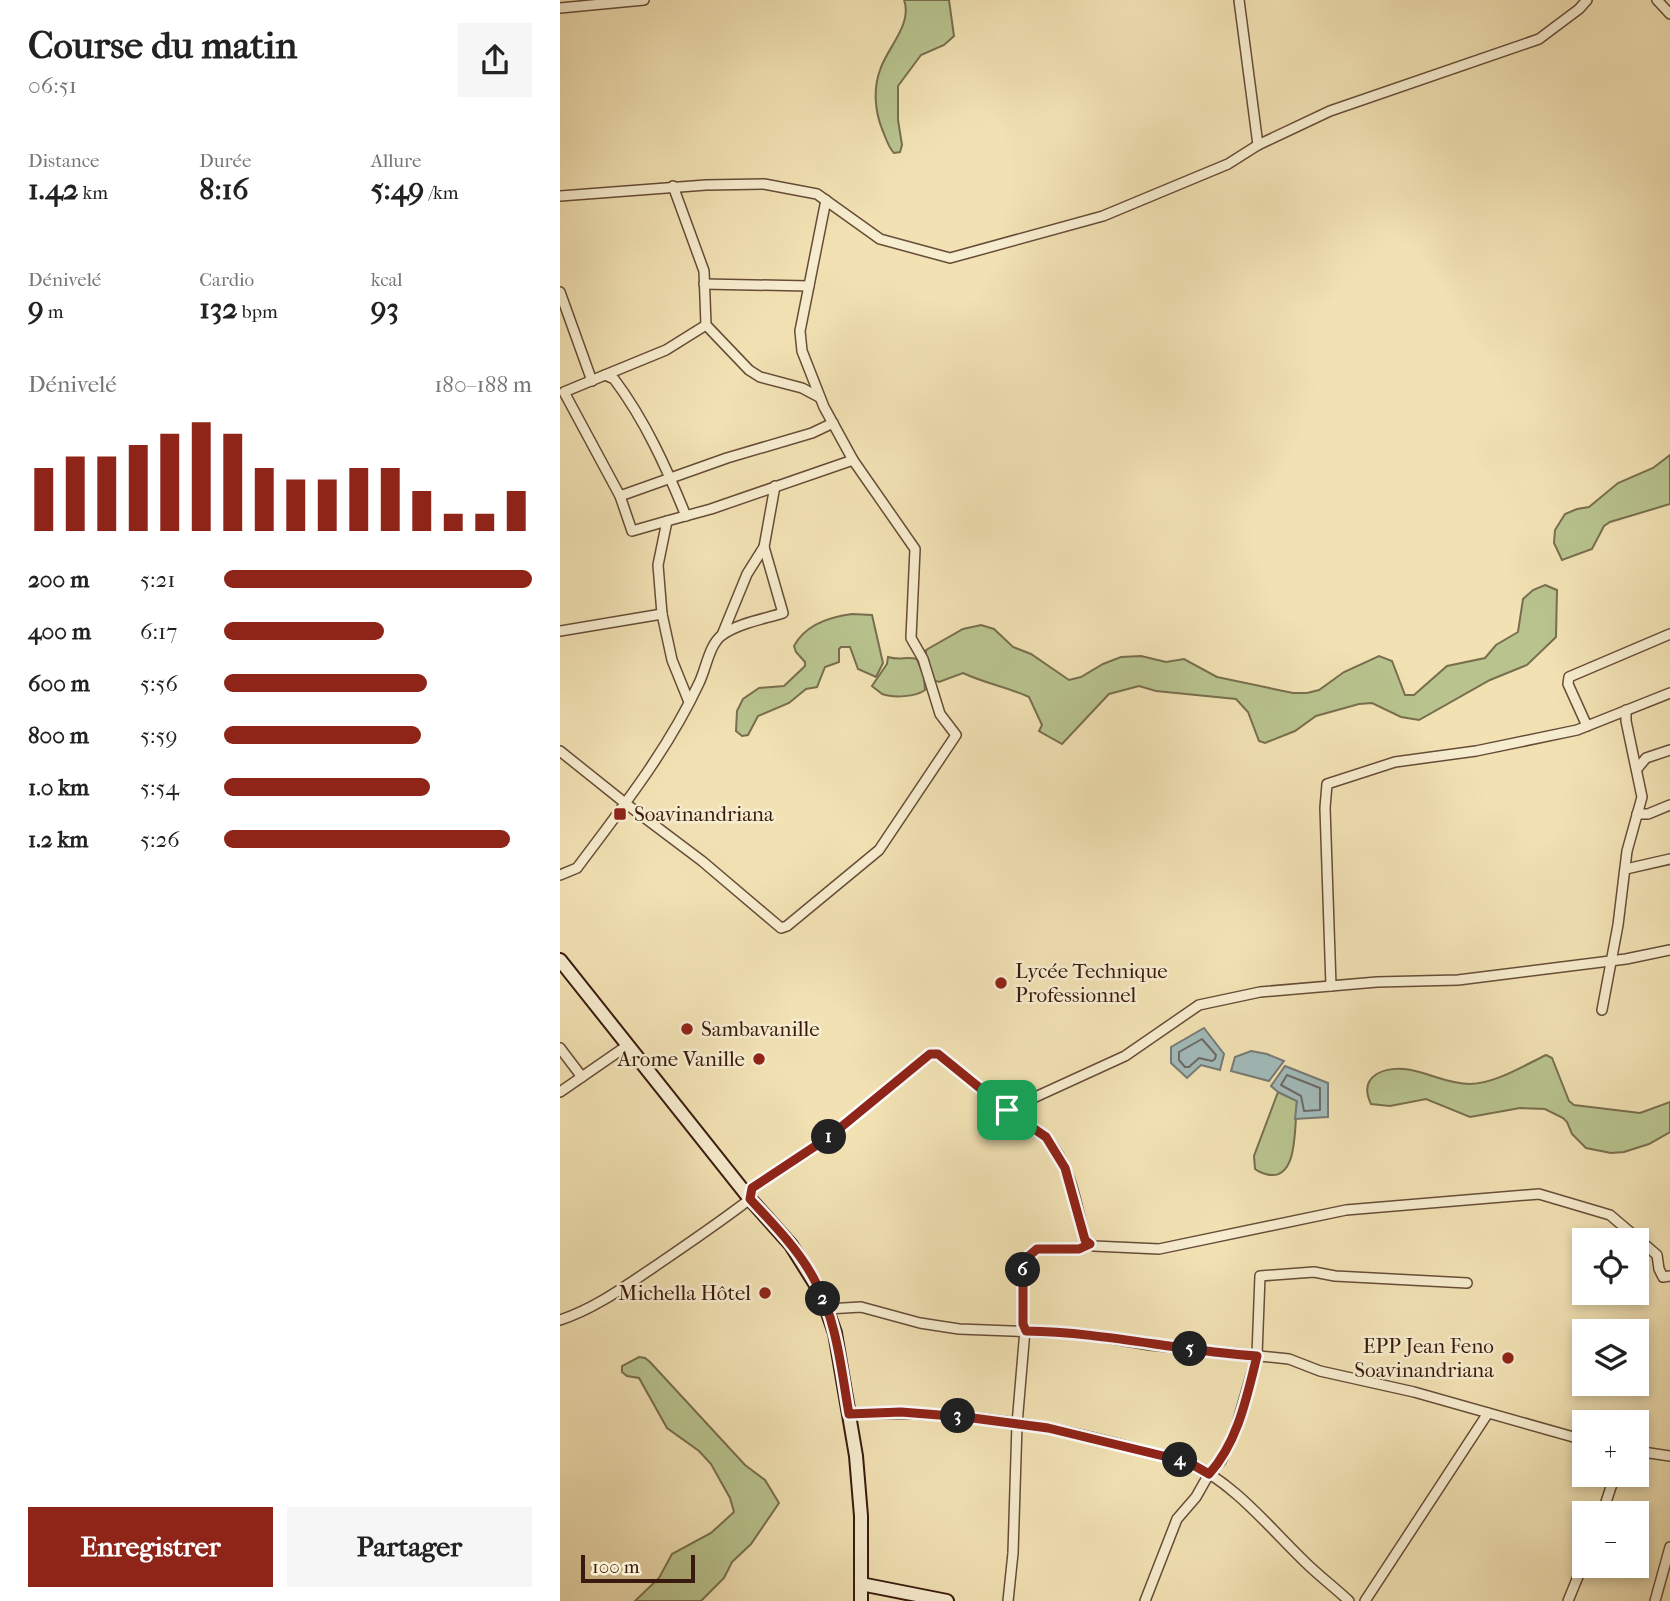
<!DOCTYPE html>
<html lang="fr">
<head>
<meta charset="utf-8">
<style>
	:root { --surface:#fff; --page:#f6f6f6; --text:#222; --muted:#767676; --accent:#8f2418 }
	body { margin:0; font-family:"IM FELL French Canon",serif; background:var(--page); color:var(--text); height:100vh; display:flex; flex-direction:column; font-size:26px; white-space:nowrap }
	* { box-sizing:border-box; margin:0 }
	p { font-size:23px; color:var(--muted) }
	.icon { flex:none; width:38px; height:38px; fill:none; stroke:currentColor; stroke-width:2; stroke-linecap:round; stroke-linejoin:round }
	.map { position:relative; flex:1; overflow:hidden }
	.panel { display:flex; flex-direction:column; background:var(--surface); width:560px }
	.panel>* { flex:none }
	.controls { position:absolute; left:1012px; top:1228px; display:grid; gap:14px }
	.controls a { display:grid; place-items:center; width:77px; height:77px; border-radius:0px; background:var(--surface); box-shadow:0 4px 10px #0003; font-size:35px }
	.scale { position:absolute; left:21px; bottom:18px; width:114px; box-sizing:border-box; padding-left:7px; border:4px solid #391a0e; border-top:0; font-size:19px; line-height:24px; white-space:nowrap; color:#391a0e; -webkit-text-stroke:5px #f6ecce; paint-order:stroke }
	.pin { position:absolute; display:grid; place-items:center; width:60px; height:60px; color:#fff; margin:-30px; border-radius:14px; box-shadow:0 4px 10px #0006 }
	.km { position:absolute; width:35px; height:35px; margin:-18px; border-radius:50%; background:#222; color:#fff; font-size:19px; line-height:35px; text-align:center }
	.round { display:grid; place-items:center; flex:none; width:74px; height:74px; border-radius:0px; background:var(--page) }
	.overview { display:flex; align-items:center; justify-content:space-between; height:119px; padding:0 28px }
	h1 { font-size:38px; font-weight:700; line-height:52px }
	.stats { display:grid; grid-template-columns:repeat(3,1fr); gap:10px; height:119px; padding:7px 28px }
	.stats div { display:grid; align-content:center }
	.stats b { font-size:30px; font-weight:700 }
	.stats small { font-size:19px; font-weight:400 }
	.stats p { font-size:19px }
	.chart { height:196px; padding:14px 28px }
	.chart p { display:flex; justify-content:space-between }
	.chart svg { width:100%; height:126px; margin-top:7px; stroke:var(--accent); stroke-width:6 }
	.action { display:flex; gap:14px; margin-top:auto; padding:14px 28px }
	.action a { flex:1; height:80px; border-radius:0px; background:var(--accent); color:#fff; font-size:28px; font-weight:700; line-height:80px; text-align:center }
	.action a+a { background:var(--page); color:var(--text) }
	ul { padding:0 28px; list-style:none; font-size:23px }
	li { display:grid; grid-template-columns:112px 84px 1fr; align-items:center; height:52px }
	li i { height:18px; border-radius:9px; background:var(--accent) }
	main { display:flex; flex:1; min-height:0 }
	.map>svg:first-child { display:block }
	.green { fill:#b8c38e; stroke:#786e4e; stroke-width:2 }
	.water { fill:#a1bab9; stroke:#777a75; stroke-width:2 }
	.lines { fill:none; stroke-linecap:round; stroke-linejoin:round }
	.shore { stroke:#6d6a64; stroke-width:2 }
	.street-casing { stroke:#674c37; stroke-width:12 }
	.secondary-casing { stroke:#391a0e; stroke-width:16 }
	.street { stroke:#f6ecce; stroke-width:9 }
	.secondary { stroke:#f6ecce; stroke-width:12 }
	.route-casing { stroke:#fff; stroke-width:14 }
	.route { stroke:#8f2418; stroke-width:9 }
	.poi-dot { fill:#8f2418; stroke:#f6ecce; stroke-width:2.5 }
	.labels { text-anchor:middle; stroke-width:5; stroke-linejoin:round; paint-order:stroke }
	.poi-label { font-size:21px; fill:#391a0e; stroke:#f6ecce; text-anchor:start }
</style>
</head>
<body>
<main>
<section class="panel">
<div class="overview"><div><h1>Course du matin</h1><p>06:51</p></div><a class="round"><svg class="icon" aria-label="share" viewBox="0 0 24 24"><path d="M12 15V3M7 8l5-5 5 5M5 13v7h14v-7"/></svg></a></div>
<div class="stats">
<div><p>Distance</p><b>1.42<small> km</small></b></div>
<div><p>Durée</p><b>8:16</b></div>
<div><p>Allure</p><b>5:49<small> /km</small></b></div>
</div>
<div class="stats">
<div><p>Dénivelé</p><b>9<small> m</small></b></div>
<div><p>Cardio</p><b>132<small> bpm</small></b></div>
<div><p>kcal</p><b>93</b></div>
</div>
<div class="chart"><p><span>Dénivelé</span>180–188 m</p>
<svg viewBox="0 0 160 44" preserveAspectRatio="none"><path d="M5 44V22M15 44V18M25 44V18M35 44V14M45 44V10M55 44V6M65 44V10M75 44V22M85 44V26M95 44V26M105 44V22M115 44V22M125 44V30M135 44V38M145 44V38M155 44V30"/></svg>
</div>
<ul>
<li><b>200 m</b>5:21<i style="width:100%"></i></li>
<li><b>400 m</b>6:17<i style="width:52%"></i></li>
<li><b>600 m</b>5:56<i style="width:66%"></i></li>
<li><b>800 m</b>5:59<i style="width:64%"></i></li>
<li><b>1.0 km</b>5:54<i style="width:67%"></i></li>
<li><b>1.2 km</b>5:26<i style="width:93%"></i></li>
</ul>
<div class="action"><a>Enregistrer</a><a>Partager</a></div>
</section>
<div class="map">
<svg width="1110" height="1601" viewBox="0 0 1110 1601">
	<rect width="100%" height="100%" fill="#f1e1b3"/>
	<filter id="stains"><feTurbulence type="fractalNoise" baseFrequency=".00286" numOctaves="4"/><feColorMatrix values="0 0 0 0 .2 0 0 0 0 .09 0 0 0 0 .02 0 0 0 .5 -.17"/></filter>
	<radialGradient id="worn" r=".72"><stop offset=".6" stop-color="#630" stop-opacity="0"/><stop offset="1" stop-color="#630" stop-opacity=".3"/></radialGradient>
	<g class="green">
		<path d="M344,0H389L394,36L384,45L361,55L338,86V120L342,145L340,152L334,153C328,147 326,138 322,129C315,111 313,89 320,70C327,48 353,24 344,0Z"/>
		<polygon points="1110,455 1110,504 1050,522 1044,526 1032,549 1002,560 994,543 995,530 1005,514 1017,509 1029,507 1058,483 1093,468"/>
		<path d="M985,585L997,590L996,637L967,665L930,680L859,720L841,717L812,703L799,704L756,716L735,731L705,743L699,741L688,712L676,699L596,691L579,686L549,694L502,744L479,731L482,725L469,697C447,687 424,683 403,673L379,682L373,680L366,662V650L403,629L421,625L434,629L453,647L471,654L509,680L521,677L543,664L561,657L581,656L606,662L624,659L657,677L733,693H747L759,690L784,672L819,656L832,661L845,695H854L887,666L925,658L936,645L958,632L963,599L973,590Z"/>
		<path d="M292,614L312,615L323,663L316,677L298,669L290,647H281L279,649V662L265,667L257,687L246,689L229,703L198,716L188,735L182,736L176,731L177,711L183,699L199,688L224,686L245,666V662L236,652L234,646C245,625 269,617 292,614Z"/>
		<path d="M328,657C341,661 345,656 357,659L364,676L365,690C356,697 333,698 322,694C321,693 313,687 312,686L327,664Z"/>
		<path d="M986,1055L992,1058L1009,1101L1014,1105L1080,1113L1110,1102V1132L1089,1144L1064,1152L1051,1153L1026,1148L1012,1134L1007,1122L1003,1118L985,1109L960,1108L910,1117L866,1099L830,1106L811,1104C797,1075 826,1065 851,1070C871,1074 889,1084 910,1084C936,1083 963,1066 986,1055Z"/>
		<path d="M718,1092L737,1101C734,1127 740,1192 698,1171L695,1169L694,1156Z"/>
		<polygon points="79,1357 85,1358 90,1362 185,1465 205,1480 219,1503 191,1544 172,1562 164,1578 141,1601 75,1601 99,1578 112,1554 151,1533 174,1512 170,1498 151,1464 139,1451 107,1428 79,1378 67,1376 62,1372 62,1366"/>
	</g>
	<g class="water">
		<polygon points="644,1028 664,1054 660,1070 641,1065 627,1078 611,1063 611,1047"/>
		<polygon points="691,1051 707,1054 724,1061 709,1081 671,1071 675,1057"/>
		<polygon points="725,1066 768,1083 768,1117 735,1119 737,1101 718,1092 711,1086"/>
	</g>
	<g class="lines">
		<g class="shore">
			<polygon points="642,1039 656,1055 655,1059 652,1061 639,1058 629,1067 625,1067 619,1060 619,1052"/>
			<polygon points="727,1075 760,1088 760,1110 744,1111 741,1096 721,1085"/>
		</g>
		<defs>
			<g id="street">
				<polyline points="679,0 698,145"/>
				<polyline points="1097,0 1110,14"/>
				<polyline points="0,8 84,0"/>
				<polyline points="113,186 144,271 146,325 189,370 200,377 242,388 259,397"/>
				<polyline points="0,196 146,185 204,184 257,194 320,239 390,258 543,216 668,164 698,145 770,111 979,39 1019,9 1027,0"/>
				<polyline points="144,284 249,286"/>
				<polyline points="0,292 32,381"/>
				<polyline points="45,375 106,350 146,325"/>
				<polyline points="60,496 167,458 252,433 273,423"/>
				<path d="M107,521L72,531L60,496L4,392L45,375L54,379C85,420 107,469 126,516"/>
				<polyline points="0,631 102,614"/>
				<polyline points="162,635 187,574 204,547"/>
				<polyline points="129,702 112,660 102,614 98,565 107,521 151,509 293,460"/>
				<polyline points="1027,726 1008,684 1009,677 1110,634"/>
				<polyline points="0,751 65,803 142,861 221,928 227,926 319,850 396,735 380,714 363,659 351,638 355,549 293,460 264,407 242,351 240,331 266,200"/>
				<polyline points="1077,769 1086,758 1110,750"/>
				<polyline points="1077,814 1088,814 1110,805"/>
				<polyline points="1066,869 1110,859"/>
				<path d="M0,875L17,868C61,809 108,750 139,683C146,669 149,645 162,635C179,623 204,619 223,613L204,547L215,486"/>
				<polyline points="771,986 765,808 767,784 835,762 916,751 1017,730 1110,693"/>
				<polyline points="1042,1010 1058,925 1067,851 1082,797 1066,721 1066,710"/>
				<polyline points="0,1048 22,1077"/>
				<polyline points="0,1092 68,1045"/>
				<path d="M447,1110C460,1119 477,1127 487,1139C511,1165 517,1207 525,1240L534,1246L599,1249L786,1210L979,1194L1050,1215L1097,1255L1099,1269L1103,1277L1110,1276"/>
				<polyline points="267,1309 301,1307 360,1323 399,1329 524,1334 590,1345 729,1359 760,1371 854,1392 1024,1440"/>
				<path d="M0,1320C34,1309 64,1287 94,1267C126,1245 159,1223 190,1199L192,1188L269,1137L370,1054H378L447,1110L565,1056L639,1005L700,992L817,982L898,980L1066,959L1110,950"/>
				<path d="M289,1414C356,1412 422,1416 487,1428C534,1436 581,1451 628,1462C674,1483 708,1526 744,1561C758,1575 774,1587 789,1601"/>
				<polyline points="1076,1451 1110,1456"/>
				<polyline points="1042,1514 1055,1475"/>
				<polyline points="448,1601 453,1553 457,1424 465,1330 463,1324 463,1261 477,1249 519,1249 530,1244"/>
				<polyline points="585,1601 617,1519 636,1497 649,1474 661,1461 676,1428 697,1355 700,1276 754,1272 775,1276 907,1283"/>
				<polyline points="805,1601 928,1413"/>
				<polyline points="1008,1601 1024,1562"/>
				<polyline points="1095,1601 1110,1547"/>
			</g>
			<g id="secondary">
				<polyline points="0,960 190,1199 231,1245 261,1293 275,1333 296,1456 301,1516 301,1601"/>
				<polyline points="301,1584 387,1601"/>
			</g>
		</defs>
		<use href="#street" class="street-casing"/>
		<use href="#secondary" class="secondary-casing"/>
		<use href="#street" class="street"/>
		<use href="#secondary" class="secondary"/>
	</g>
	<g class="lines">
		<defs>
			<path id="route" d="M370,1054H378L447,1110L486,1137L505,1168L525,1240L530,1244L519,1249H477L463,1261V1324L466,1331C543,1332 619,1351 697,1356C687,1396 678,1442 649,1474L628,1462L488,1428L405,1417L341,1412L289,1414C281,1369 277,1320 254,1279C238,1249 213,1224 190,1199L192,1188L269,1137Z"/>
		</defs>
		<use href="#route" class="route-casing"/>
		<use href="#route" class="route"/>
	</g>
	<g class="poi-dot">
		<rect x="53" y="807" width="14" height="14" rx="3.5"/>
		<circle cx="441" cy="983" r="7"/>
		<circle cx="127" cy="1029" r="7"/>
		<circle cx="199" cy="1059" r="7"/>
		<circle cx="205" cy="1293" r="7"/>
		<circle cx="948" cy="1358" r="7"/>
	</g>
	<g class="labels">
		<g class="poi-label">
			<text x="74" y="821">Soavinandriana</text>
			<text x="455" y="978">Lycée Technique<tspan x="455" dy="24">Professionnel</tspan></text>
			<text x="141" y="1036">Sambavanille</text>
			<text x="185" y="1066" text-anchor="end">Arome Vanille</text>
			<text x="191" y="1300" text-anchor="end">Michella Hôtel</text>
			<text x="934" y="1353" text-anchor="end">EPP Jean Feno<tspan x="934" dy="24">Soavinandriana</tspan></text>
		</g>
	</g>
	<rect width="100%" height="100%" filter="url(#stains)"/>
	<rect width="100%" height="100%" fill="url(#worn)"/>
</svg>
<div class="controls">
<a><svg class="icon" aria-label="locate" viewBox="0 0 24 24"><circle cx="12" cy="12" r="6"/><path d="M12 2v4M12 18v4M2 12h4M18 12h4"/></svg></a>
<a><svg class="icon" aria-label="layers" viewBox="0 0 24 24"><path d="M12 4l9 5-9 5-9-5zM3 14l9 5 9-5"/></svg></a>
<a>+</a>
<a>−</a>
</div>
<div class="scale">100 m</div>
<div class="pin" style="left:447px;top:1110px;background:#1e9e55"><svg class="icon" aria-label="arrive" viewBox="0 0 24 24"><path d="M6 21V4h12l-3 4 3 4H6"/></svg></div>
<b class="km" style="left:269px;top:1137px">1</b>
<b class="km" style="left:263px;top:1299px">2</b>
<b class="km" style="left:398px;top:1416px">3</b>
<b class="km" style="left:620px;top:1460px">4</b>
<b class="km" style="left:630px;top:1349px">5</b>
<b class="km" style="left:463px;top:1270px">6</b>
</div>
</main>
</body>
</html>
